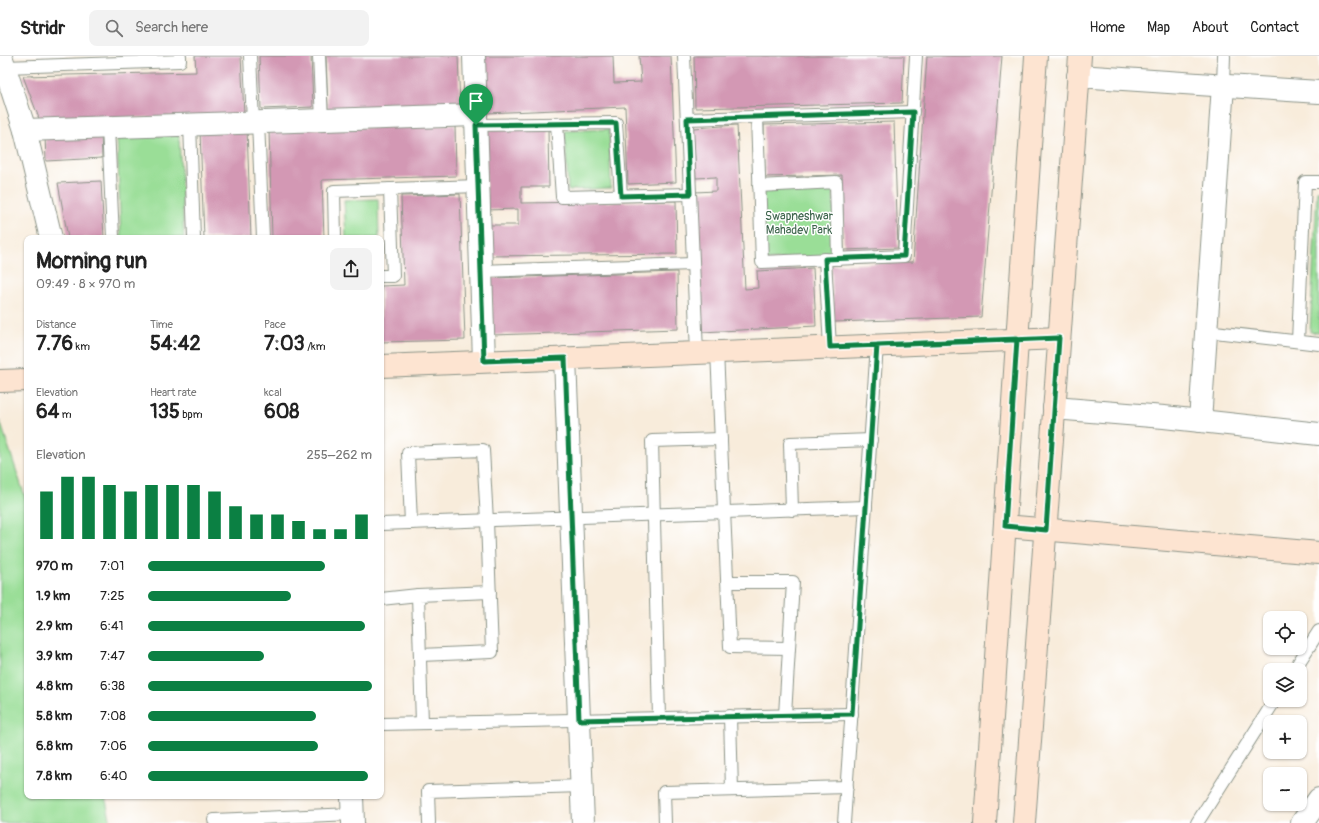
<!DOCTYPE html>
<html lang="en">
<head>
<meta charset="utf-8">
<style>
	:root { --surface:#fff; --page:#f2f2f2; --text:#222; --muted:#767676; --line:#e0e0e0; --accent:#0b8043 }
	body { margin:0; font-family:Pangolin,sans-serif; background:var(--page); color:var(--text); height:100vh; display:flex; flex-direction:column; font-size:15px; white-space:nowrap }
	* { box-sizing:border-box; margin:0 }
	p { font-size:13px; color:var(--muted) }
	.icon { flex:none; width:22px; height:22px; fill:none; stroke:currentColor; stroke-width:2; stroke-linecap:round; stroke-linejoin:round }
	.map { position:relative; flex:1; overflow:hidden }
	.drawer { position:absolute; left:24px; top:179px; width:360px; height:564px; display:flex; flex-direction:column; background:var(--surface); border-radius:8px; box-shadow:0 1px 3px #0004 }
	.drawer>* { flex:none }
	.buttons { position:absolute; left:1263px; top:555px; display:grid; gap:8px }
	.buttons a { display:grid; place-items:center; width:44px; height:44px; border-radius:8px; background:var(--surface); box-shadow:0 1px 3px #0004; font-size:20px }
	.pin { position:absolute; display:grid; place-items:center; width:34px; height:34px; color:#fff; margin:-41px -17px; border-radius:50% 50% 50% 0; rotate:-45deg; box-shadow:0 0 4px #0007 }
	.pin .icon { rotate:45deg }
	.round { display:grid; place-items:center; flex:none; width:42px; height:42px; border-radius:8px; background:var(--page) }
	.overview { display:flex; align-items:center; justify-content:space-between; height:68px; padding:0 12px }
	h1 { font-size:22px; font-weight:700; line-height:30px }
	.figures { display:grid; grid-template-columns:repeat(3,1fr); gap:6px; height:68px; padding:4px 12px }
	.figures div { display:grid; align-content:center }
	.figures b { font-size:20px; font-weight:700 }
	.figures small { font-size:11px; font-weight:400 }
	.figures p { font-size:11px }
	.chart { height:112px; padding:8px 12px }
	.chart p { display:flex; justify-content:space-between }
	.chart svg { width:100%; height:72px; margin-top:4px; stroke:var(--accent); stroke-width:6 }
	ul { padding:0 12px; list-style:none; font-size:13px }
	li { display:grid; grid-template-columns:64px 48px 1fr; align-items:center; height:30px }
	li i { height:10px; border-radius:5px; background:var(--accent) }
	header { display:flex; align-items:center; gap:24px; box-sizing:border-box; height:56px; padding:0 20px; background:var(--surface); border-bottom:1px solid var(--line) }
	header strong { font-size:19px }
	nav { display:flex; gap:22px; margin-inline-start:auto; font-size:14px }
	.search { width:280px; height:36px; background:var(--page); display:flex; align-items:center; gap:10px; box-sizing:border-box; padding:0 14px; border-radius:8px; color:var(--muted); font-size:15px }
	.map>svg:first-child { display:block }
	.green { fill:#9ade97; stroke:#5c8e66 }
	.building { fill:#d398b4 }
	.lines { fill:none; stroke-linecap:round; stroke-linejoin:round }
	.lane-casing { stroke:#8c9488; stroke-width:14 }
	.street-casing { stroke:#8c9488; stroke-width:24 }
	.secondary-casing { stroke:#8c9488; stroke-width:24 }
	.lane { stroke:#fff; stroke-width:12 }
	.street { stroke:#fff; stroke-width:22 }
	.secondary { stroke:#fde4d1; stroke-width:22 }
	.route-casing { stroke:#fff; stroke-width:8 }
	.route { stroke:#0b8043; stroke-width:5 }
	.labels { text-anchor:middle; stroke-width:3; stroke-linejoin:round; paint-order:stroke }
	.park-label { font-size:12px; fill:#3e654d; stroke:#fff }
</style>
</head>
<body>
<header>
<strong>Stridr</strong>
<div class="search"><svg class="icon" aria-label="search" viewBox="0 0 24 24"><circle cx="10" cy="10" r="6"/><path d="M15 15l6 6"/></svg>Search here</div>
<nav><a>Home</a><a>Map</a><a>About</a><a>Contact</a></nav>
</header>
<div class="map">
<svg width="1319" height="767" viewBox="0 0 1319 767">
	<rect width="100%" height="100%" fill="#fff"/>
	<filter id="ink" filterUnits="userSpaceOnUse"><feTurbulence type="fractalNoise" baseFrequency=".025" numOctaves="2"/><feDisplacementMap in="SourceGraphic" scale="8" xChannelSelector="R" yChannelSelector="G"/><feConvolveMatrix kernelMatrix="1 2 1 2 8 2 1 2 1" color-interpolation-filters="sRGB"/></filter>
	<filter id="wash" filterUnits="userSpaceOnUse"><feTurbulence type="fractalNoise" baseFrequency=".012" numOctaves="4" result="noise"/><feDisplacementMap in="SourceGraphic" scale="16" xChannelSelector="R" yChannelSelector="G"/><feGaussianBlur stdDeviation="0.9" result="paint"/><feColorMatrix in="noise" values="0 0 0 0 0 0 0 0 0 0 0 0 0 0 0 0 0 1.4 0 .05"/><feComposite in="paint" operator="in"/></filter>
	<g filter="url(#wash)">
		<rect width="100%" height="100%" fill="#f8ecdb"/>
		<g class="green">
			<polygon points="609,73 611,132 568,134 565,75"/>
			<polygon points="179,79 184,182 121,182 117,82"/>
			<polygon points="833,129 836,201 764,204 762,132"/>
			<polygon points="1317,134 1319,134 1319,277 1310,276"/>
			<polygon points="378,143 379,182 346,182 344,144"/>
			<polygon points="0,365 27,447 27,740 105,740 111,767 0,767"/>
		</g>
		<g id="blocks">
			<g class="building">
				<polygon points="195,0 241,0 244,58 40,65 23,20 196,16"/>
				<polygon points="259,0 311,0 313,51 261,53"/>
				<polygon points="326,0 458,0 460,50 328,55"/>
				<polygon points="484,0 613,0 614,27 641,26 639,0 671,0 676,126 628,128 625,51 486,57"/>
				<polygon points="694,0 904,0 902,47 695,52"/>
				<polygon points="927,0 1002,0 981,261 834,266 831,209 913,206"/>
				<polygon points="894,66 898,192 844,194 842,119 765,121 764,69"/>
				<polygon points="455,69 456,120 322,124 324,182 272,182 269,74"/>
				<polygon points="737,69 745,233 758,232 757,215 813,212 816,270 702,276 695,136 716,135 716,121 696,122 693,72"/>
				<polygon points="247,73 251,182 204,182 200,75"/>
				<polygon points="548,73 549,131 521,131 521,147 676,145 677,198 487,200 487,169 518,169 518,153 486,154 486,74"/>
				<polygon points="101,77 102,102 46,105 45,80"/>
				<polygon points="101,125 104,182 68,182 58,127"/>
				<polygon points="460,138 465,284 381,286 381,230 404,229 401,140"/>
				<polygon points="677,216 678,273 493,279 491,222"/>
			</g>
		</g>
	</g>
	<g filter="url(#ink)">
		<use href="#blocks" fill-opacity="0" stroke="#8c9488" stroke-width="1"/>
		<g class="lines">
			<defs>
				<g id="lane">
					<polyline points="250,0 253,66"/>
					<polyline points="319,0 322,64"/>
					<polyline points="684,0 697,296"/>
					<polyline points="5,11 180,5 180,0"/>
					<polyline points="1223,29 1224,0"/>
					<polyline points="757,61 762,206 904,200 916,0"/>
					<polyline points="687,63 913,56"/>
					<polyline points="258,66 263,182"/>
					<polyline points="190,68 194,182"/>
					<polyline points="557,68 562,141 690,138"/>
					<polyline points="476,69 616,67 621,139"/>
					<polyline points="108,71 113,182"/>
					<polyline points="759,130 836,126 838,203"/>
					<polyline points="335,182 334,135 478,130"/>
					<polyline points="825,203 830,291"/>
					<polyline points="481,215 693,208"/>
					<polyline points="381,220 393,220 390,133"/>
					<polyline points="1206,275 1319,288"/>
					<polyline points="1298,285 1305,126 1319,126"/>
					<polyline points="717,295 730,591 789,592"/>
					<polyline points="792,454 790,387 871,384"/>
					<polyline points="411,467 408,397 483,394 487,465 492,596 420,599"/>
					<polyline points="381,468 866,451"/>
					<polyline points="728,526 793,526 785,659"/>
					<polyline points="381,543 418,539"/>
					<polyline points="1294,614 1319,575"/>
					<polyline points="730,660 732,734"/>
					<polyline points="659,662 652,385 721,383"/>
					<polyline points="422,667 418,539 490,536"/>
					<polyline points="381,668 852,658"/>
					<polyline points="214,764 352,758"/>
					<polyline points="429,767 428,735 582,730"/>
					<polyline points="665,767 664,736 847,731"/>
					<polyline points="844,767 877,289"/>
					<polyline points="1197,767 1275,644"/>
				</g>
				<g id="street">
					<polyline points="1,0 25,74 51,182"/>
					<polyline points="474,0 484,305"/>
					<polyline points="1078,20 1319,36"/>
					<polyline points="25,74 476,59"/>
					<polyline points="565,302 583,767"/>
					<polyline points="1054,352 1164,361 1319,378"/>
					<polyline points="1200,365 1223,29"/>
					<polyline points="352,740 353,767"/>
					<polyline points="1302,767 1319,743"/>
				</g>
				<g id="secondary">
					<polyline points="381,310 1059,282"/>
					<polyline points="0,325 27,324"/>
					<polyline points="1005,470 1319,497"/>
					<polyline points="985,767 1036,0"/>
					<polyline points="1024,767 1080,0"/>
				</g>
			</defs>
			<use href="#lane" class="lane-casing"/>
			<use href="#street" class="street-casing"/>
			<use href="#secondary" class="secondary-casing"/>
			<use href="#lane" class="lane"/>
			<use href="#street" class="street"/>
			<use href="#secondary" class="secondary"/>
		</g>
	</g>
	<g class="lines" filter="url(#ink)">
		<defs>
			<path id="route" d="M476,69L484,305L565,302L579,664L852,658L877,289L1017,283L1005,470L1046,474L1059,282C983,285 906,288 830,291L825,203L904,200L913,56L687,63L690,138L621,140L616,67L476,69"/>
		</defs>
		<use href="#route" class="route-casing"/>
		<use href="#route" class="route"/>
	</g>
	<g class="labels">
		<g class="park-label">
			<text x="799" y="164">Swapneshwar<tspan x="799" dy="14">Mahadev Park</tspan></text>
		</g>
	</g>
</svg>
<div class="buttons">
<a><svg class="icon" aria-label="locate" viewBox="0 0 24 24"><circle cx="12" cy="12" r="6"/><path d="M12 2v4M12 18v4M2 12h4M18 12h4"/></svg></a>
<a><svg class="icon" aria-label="layers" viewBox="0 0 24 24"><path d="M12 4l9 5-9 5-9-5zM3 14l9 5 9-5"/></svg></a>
<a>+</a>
<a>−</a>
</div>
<div class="pin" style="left:476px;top:69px;background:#1e9e55"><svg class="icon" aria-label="arrive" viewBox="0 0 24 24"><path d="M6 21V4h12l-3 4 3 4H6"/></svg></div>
<section class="drawer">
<div class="overview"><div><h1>Morning run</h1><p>09:49 · 8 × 970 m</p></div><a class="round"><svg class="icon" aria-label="share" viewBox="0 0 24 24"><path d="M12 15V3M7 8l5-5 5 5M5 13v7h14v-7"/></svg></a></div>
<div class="figures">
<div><p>Distance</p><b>7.76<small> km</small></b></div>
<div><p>Time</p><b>54:42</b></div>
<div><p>Pace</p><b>7:03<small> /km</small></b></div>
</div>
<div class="figures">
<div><p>Elevation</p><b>64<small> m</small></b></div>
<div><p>Heart rate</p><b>135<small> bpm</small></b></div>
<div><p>kcal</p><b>608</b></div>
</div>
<div class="chart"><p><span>Elevation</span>255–262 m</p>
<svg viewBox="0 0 160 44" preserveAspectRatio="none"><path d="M5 44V15M15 44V6M25 44V6M35 44V11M45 44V15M55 44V11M65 44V11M75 44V11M85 44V15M95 44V24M105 44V29M115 44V29M125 44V33M135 44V38M145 44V38M155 44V29"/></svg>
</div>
<ul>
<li><b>970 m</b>7:01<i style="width:79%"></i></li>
<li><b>1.9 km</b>7:25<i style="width:64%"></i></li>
<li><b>2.9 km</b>6:41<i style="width:97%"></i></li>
<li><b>3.9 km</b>7:47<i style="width:52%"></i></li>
<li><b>4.8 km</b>6:38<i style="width:100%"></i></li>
<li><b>5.8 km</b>7:08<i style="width:75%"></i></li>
<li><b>6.8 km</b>7:06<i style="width:76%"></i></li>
<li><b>7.8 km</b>6:40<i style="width:98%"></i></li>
</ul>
</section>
</div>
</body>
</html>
